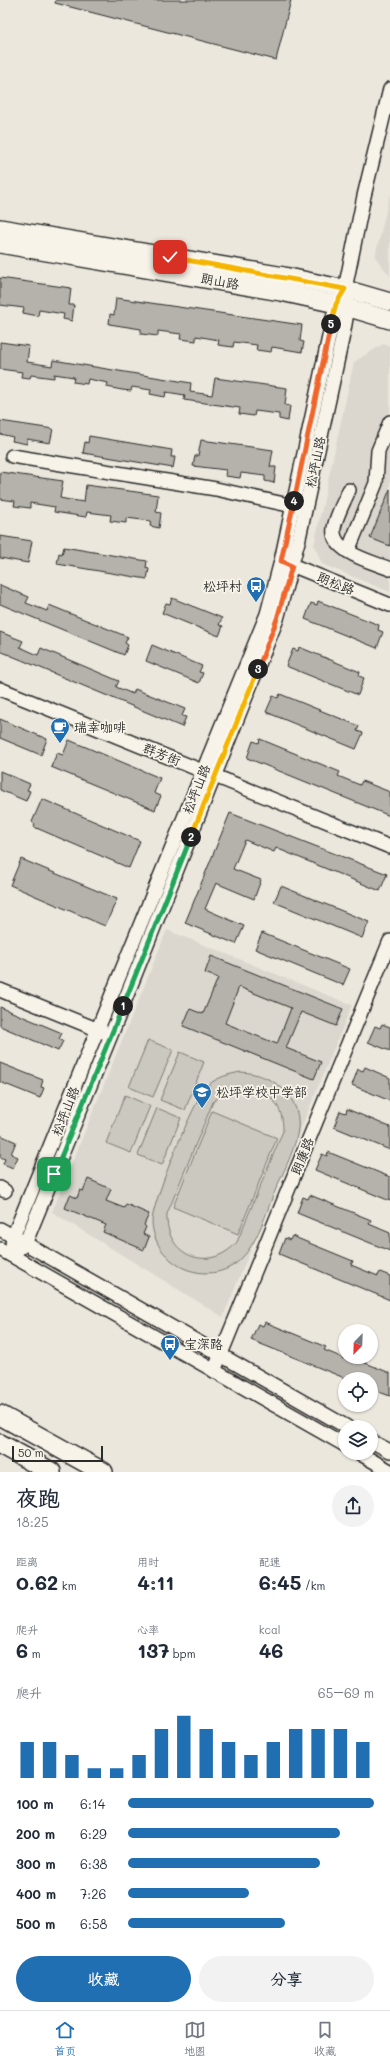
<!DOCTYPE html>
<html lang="zh">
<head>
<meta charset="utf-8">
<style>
	:root { --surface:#fff; --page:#f2f2f3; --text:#1f2937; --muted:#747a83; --line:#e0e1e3; --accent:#1f6fb2 }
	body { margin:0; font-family:Mali,"LXGW WenKai TC",sans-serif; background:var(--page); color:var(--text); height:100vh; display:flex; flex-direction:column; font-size:15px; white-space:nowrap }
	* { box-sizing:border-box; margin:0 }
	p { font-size:13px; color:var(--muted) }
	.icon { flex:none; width:22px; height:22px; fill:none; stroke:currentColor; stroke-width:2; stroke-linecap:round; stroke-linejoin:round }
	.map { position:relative; height:1472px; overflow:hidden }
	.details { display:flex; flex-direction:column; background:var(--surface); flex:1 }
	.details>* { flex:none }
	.needle { width:26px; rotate:203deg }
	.controls { position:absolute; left:338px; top:1324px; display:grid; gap:8px }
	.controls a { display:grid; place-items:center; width:40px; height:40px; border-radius:50%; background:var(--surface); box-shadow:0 1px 3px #0004; font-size:20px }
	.scale { position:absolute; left:12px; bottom:10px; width:91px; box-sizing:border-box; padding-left:4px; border:2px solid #2b2b2b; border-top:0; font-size:11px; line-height:14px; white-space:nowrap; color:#2b2b2b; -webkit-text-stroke:3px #f7f3e8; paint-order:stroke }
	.pin { position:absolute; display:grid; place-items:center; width:34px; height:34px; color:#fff; margin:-17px; border-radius:8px; box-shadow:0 2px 6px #0006 }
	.km { position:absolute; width:20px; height:20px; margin:-10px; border-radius:50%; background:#222; color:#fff; font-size:11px; line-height:20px; text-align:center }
	.round { display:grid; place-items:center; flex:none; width:42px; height:42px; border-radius:21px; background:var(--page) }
	.head { display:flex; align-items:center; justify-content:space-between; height:68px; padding:0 16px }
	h1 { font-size:22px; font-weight:700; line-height:30px }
	.metrics { display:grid; grid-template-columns:repeat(3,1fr); gap:6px; height:68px; padding:4px 16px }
	.metrics div { display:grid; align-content:center }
	.metrics b { font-size:20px; font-weight:700 }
	.metrics small { font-size:11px; font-weight:400 }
	.metrics p { font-size:11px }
	.chart { height:112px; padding:8px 16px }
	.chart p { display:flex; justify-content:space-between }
	.chart svg { width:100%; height:72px; margin-top:4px; stroke:var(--accent); stroke-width:6 }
	.primary-button { display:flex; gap:8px; margin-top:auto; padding:8px 16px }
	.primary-button a { flex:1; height:46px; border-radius:24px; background:var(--accent); color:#fff; font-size:16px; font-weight:700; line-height:46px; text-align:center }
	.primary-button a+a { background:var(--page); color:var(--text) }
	ul { padding:0 16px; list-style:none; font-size:13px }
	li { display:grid; grid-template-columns:64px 48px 1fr; align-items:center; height:30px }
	li i { height:10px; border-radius:5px; background:var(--accent) }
	.dock { display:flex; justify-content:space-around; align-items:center; height:56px; border-top:1px solid var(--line); background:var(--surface); font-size:11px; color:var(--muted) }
	.dock a { display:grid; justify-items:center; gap:2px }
	.dock .on { color:var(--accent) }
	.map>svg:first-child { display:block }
	.built { fill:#dbd7ce }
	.green { fill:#cbc8bf; stroke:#7b7a75; fill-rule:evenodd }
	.building { fill:#b5b2ab; stroke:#2b2b2b; fill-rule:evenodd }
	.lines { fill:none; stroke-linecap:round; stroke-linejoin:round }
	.minor-casing { stroke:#2b2b2b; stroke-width:16 }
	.major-casing { stroke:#2b2b2b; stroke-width:20 }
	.highway-casing { stroke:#2b2b2b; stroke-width:22 }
	.minor { stroke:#f7f3e8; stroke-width:13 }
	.major { stroke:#f7f3e8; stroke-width:17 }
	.highway { stroke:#f7f3e8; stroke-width:19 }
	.split-1-casing { stroke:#fff; stroke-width:8 }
	.split-2-casing { stroke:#fff; stroke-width:8 }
	.split-3-casing { stroke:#fff; stroke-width:8 }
	.split-4-casing { stroke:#fff; stroke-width:8 }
	.split-5-casing { stroke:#fff; stroke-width:8 }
	.split-6-casing { stroke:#fff; stroke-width:8 }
	.split-1 { stroke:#22a559; stroke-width:5 }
	.split-2 { stroke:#22a559; stroke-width:5 }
	.split-3 { stroke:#f5b400; stroke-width:5 }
	.split-4 { stroke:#f0652b; stroke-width:5 }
	.split-5 { stroke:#f0652b; stroke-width:5 }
	.split-6 { stroke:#f5b400; stroke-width:5 }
	.labels { text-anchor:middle; stroke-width:3.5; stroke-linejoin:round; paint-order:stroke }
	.street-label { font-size:13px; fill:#2b2b2b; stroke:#f7f3e8 }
	.poi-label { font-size:13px; fill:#2b2b2b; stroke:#f7f3e8; text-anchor:start }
</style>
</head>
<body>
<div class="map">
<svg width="390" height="1472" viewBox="0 0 390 1472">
	<rect width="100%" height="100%" fill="#ebe7dd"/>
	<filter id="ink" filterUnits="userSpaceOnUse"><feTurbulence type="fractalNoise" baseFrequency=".025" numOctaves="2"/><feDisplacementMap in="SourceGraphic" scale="8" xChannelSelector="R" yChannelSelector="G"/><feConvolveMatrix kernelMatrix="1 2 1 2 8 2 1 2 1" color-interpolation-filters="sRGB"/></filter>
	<g filter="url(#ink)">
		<g class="built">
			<polygon points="390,194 390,276 375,257"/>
			<polygon points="383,344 390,346 390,592 322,564 314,545 354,362"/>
			<polygon points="167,930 352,1005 223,1317 52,1212"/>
		</g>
		<g class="green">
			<polygon points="148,1040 173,1050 153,1097 129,1087"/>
			<polygon points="180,1052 204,1062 185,1110 160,1100"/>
			<path d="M241,1072C274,1074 305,1098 297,1135C293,1154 283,1173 275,1191C261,1225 250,1275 204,1273C190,1272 177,1267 167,1256C158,1248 152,1233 152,1221C153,1200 194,1099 208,1085C218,1077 229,1074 241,1072ZM242,1086C268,1088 284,1105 283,1131L237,1242C209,1274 165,1256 167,1214L213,1102L226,1091Z"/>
			<polygon points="125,1095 150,1106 131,1153 106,1143"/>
			<polygon points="157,1108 181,1118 162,1165 138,1155"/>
			<polygon points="212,1111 277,1138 238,1234 173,1207"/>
		</g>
		<g class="building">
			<polygon points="56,0 291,0 276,60 55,3"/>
			<polygon points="0,278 71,288 69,305 74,305 72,321 63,319 64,314 39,310 38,316 23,313 24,308 0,305"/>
			<polygon points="116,298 302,325 300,341 304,342 302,352 272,347 271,352 256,350 257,345 234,342 233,347 218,345 219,340 196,336 196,341 180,339 181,334 158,331 158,336 141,334 141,329 109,324 110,314 114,315"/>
			<polygon points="0,342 29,346 27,362 52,366 53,360 191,383 190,392 212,395 215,378 287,388 285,405 290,406 288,421 279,419 279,414 255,411 254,416 239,414 240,408 184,400 185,395 166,392 165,397 150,394 151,390 132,387 131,391 122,390 107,387 108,383 88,379 87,384 73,382 74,377 54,374 54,378 31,375 30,378 21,377 22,372 0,369"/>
			<polygon points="0,421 53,429 50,443 27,439 27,444 12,441 13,437 0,434"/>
			<polygon points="89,436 172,450 171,457 175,457 173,468 83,453 85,442 88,443"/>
			<polygon points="201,440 273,450 270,467 276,467 274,483 265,481 265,476 241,473 240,478 225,476 226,470 193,466 195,456 198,456"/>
			<polygon points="0,472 63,481 60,498 65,499 84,502 86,485 158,495 156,512 161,513 159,528 150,526 151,521 126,518 126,523 110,521 111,515 87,512 86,517 54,512 55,507 30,503 30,508 14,506 15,501 0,499"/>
			<polygon points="390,489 390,546 370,538"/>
			<polygon points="0,536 32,541 28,563 0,558"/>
			<polygon points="64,547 147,561 146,568 149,569 147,579 57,564 59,553 62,554"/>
			<polygon points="0,585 29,597 26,603 47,611 49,605 128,637 125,643 128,645 124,655 0,604"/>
			<polygon points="172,598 222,618 219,625 223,626 219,636 162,613 166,603 170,604"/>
			<polygon points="318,601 379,625 378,630 383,632 377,648 305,619 311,603 317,605"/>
			<polygon points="0,632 23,641 20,647 38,655 41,648 119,681 116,687 133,694 135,689 185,709 182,716 186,717 182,727 0,651"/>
			<polygon points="152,645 202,666 199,672 203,673 199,683 146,661"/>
			<polygon points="299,647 360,672 359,676 364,678 358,695 286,666 293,649 298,651"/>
			<polygon points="280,694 359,726 357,731 363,733 356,749 266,712 273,696 278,698"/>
			<polygon points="0,719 47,739 41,755 0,738"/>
			<polygon points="260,739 340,772 338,776 355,783 360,785 362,781 390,792 390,816 247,758 253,741 259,743"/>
			<polygon points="69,740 160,778 154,793 161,796 155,810 51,767 57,753 63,755"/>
			<polygon points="0,771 30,784 27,790 30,791 26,801 0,790"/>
			<polygon points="42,799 140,841 129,868 34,827 35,824 32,822"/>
			<polygon points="230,813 387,874 380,891 276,848 274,852 245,840 233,869 261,880 254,899 216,883 205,909 244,926 236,944 185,923"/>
			<polygon points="21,859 117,899 105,926 10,885"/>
			<polygon points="281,886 369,922 362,938 274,902"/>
			<polygon points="262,933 350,969 343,985 255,949"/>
			<path d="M211,956L343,1009L336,1026L301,1012L286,1048L321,1062L314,1079L183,1026L190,1009L203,1014L218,978L205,973ZM239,987L291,1008L277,1044L225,1023Z"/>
			<polygon points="0,1007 62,1033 59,1039 63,1041 58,1051 0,1026"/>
			<polygon points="382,1024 390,1027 390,1051 368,1042 375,1026 380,1028"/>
			<polygon points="0,1063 43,1080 41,1087 44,1088 40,1098 0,1082"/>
			<polygon points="365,1067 390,1078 390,1101 352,1085 358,1069 363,1071"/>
			<polygon points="347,1109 390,1127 390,1150 334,1127 340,1111 346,1113"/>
			<polygon points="0,1135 16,1142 11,1154 18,1157 13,1168 3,1164 5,1159 0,1157"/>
			<polygon points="328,1152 390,1177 390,1201 315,1170 322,1154 327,1156"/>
			<polygon points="88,1179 111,1189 106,1201 124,1208 126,1204 149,1214 144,1225 146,1227 143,1234 149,1237 144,1250 103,1232 106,1225 65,1208 70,1195 77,1198 80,1190 83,1191"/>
			<polygon points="310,1195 371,1220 369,1224 390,1233 390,1251 297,1213 303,1197 308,1199"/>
			<polygon points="292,1236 353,1261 351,1265 373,1274 378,1276 380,1272 390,1276 390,1300 279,1254 285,1238 290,1240"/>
			<polygon points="265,1322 326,1347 324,1350 336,1355 344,1359 345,1356 351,1357 390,1373 390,1396 371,1389 371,1379 347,1379 251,1340 258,1324 263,1326"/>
		</g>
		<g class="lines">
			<defs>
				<g id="minor">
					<polyline points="12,456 216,489 302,508"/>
					<path d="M349,490C344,502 336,516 334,528C330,552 373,562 390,569"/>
					<polyline points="348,551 376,483 378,451 390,422"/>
					<polyline points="284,562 390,605"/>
					<polyline points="0,689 390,847"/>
					<polyline points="0,990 106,1033"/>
					<polyline points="0,1188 5,1191"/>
					<polyline points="0,1229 347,1427"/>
					<polyline points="0,1249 345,1445"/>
					<polyline points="11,1255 25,1244 111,1035 277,619 299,538 344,330 348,307 345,289 364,196 390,89"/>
					<polyline points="11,1255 13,1237 267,614 281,561 336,304 340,297"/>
					<polyline points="214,1371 390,941"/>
					<polyline points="371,1441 390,1451"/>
					<polyline points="359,1453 390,1471"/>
				</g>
				<g id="major">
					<polyline points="0,228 284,276 345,289 390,302"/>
					<polyline points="0,244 281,292 336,304 390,320"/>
				</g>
				<g id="highway">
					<polyline points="0,1415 103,1472"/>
					<polyline points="0,1444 51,1472"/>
				</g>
			</defs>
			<use href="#minor" class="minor-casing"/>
			<use href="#major" class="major-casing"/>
			<use href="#highway" class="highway-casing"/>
			<use href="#minor" class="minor"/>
			<use href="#major" class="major"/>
			<use href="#highway" class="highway"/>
		</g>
	</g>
	<g class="lines" filter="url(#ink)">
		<defs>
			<polyline id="split-1" points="54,1174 123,1006"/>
			<polyline id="split-2" points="123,1006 191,837"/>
			<polyline id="split-3" points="191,837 258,669"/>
			<polyline id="split-4" points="258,669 277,619 292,566 281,561 294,501"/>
			<polyline id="split-5" points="294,501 331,324"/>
			<polyline id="split-6" points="170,257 345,289 336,304 331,324"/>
		</defs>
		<use href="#split-1" class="split-1-casing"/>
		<use href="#split-2" class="split-2-casing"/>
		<use href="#split-3" class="split-3-casing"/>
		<use href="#split-4" class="split-4-casing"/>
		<use href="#split-5" class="split-5-casing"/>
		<use href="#split-6" class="split-6-casing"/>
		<use href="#split-1" class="split-1"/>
		<use href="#split-2" class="split-2"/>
		<use href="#split-3" class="split-3"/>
		<use href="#split-4" class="split-4"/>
		<use href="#split-5" class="split-5"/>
		<use href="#split-6" class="split-6"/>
	</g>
	<defs>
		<symbol id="bus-pin" viewBox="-11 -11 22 30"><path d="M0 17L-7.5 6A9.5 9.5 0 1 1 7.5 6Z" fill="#1f6fb2" stroke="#f7f3e8"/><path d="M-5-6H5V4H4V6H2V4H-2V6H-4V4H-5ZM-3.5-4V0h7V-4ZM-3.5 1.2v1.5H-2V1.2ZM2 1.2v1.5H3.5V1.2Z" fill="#fff"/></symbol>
		<symbol id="cafe-pin" viewBox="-11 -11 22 30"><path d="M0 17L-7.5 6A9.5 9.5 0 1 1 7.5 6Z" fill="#1f6fb2" stroke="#f7f3e8"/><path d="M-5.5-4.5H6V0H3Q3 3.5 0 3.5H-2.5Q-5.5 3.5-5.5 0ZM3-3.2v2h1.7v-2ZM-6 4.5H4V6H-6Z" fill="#fff"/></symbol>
		<symbol id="school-pin" viewBox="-11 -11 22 30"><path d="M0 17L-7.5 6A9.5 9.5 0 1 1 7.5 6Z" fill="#1f6fb2" stroke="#f7f3e8"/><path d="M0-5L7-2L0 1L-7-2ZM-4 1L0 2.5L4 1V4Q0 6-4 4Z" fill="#fff"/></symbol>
	</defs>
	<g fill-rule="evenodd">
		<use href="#bus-pin" x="245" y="575" width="22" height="30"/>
		<use href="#cafe-pin" x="49" y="716" width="22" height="30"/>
		<use href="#school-pin" x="191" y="1081" width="22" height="30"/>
		<use href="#bus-pin" x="159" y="1333" width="22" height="30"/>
	</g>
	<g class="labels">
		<g class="street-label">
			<text transform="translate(220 281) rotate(10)" y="5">朗山路</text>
			<text transform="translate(315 462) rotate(-78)" y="5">松坪山路</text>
			<text transform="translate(336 583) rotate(22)" y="5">朗松路</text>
			<text transform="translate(162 754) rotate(22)" y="5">群芳街</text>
			<text transform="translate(196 789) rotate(-68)" y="5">松坪山路</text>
			<text transform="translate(65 1111) rotate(-68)" y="5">松坪山路</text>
			<text transform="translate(302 1156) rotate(-68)" y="5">朗康路</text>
		</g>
		<g class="poi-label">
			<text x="242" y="591" text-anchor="end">松坪村</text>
			<text x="74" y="732">瑞幸咖啡</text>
			<text x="216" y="1097">松坪学校中学部</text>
			<text x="184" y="1349">宝深路</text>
		</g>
	</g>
</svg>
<div class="controls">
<a><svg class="needle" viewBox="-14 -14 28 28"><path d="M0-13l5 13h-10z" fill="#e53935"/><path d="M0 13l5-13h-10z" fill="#747a83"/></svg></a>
<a><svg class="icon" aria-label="locate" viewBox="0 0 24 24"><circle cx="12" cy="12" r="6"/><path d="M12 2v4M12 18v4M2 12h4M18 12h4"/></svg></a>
<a><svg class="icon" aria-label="layers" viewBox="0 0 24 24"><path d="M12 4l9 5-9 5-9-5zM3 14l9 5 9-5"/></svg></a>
</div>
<div class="scale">50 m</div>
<div class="pin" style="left:54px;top:1174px;background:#1e9e55"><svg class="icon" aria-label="arrive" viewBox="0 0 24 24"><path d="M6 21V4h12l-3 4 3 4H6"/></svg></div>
<div class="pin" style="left:170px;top:257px;background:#d93025"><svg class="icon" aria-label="check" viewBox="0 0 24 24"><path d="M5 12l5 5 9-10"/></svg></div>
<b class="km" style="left:123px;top:1006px">1</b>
<b class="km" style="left:191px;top:837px">2</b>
<b class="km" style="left:258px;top:669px">3</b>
<b class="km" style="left:294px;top:501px">4</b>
<b class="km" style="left:331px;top:324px">5</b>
</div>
<section class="details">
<div class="head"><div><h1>夜跑</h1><p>18:25</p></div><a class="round"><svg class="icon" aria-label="share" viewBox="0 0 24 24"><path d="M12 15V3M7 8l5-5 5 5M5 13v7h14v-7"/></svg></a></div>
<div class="metrics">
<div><p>距离</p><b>0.62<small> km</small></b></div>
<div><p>用时</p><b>4:11</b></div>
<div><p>配速</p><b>6:45<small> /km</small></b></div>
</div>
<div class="metrics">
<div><p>爬升</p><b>6<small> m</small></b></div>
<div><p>心率</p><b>137<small> bpm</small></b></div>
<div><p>kcal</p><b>46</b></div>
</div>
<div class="chart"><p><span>爬升</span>65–69 m</p>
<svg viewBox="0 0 160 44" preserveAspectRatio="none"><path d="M5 44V22M15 44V22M25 44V30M35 44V38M45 44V38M55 44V30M65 44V14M75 44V6M85 44V14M95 44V22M105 44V30M115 44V22M125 44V14M135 44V14M145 44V14M155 44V22"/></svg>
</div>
<ul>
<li><b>100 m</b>6:14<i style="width:100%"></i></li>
<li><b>200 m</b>6:29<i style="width:86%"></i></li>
<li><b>300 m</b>6:38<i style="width:78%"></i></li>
<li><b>400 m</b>7:26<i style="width:49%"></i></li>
<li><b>500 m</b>6:58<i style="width:64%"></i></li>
</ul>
<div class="primary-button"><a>收藏</a><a>分享</a></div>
</section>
<nav class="dock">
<a class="on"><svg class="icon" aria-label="home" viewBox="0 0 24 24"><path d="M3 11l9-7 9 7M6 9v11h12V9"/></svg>首页</a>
<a><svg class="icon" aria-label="map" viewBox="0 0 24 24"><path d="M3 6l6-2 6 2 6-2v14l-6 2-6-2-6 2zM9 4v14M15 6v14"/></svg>地图</a>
<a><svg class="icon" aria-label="saved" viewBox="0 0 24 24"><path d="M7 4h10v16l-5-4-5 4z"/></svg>收藏</a>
</nav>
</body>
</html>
